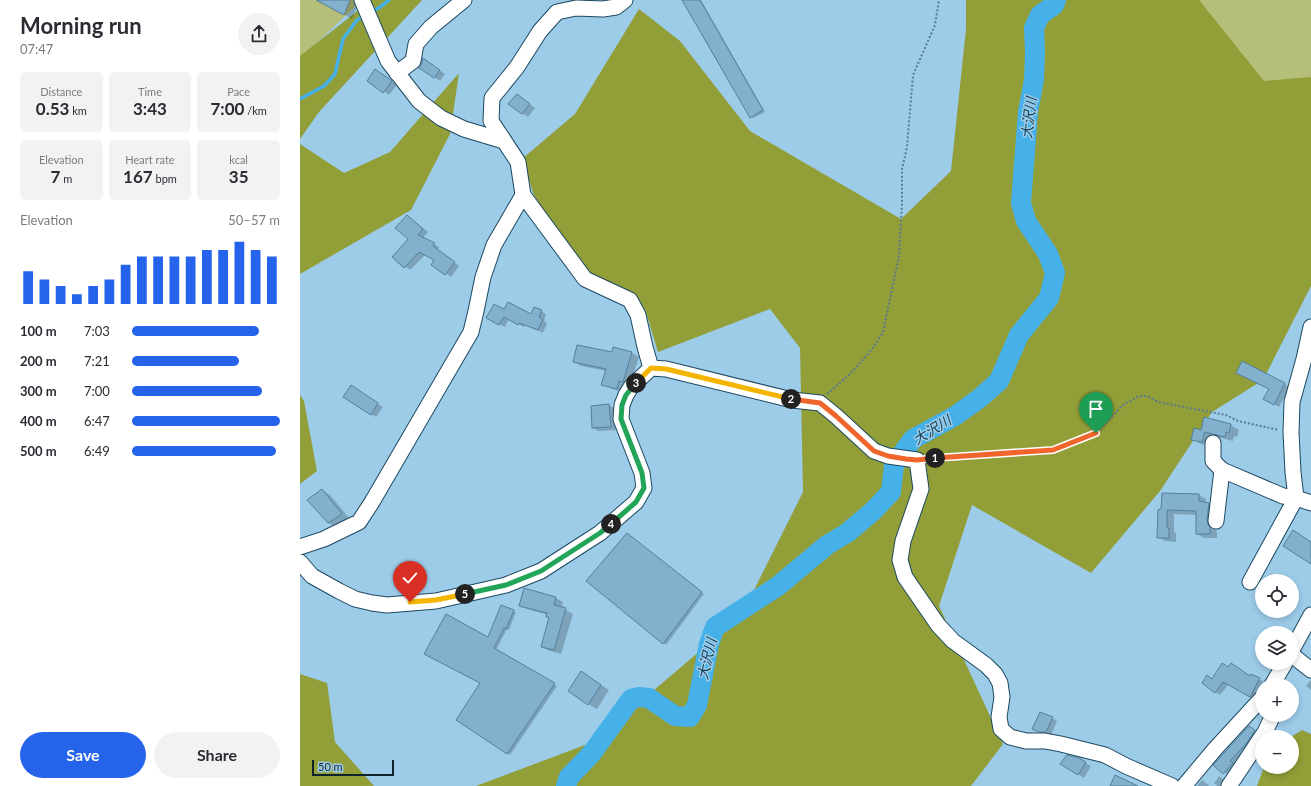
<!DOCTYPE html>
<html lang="en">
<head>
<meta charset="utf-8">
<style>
	:root { --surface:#fff; --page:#f2f2f3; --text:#2b2b33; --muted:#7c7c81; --accent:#2563eb }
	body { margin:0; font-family:Lato,"Noto Sans JP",sans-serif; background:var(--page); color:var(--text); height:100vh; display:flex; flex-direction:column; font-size:15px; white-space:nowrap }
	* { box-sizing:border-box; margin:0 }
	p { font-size:13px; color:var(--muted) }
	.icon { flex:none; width:22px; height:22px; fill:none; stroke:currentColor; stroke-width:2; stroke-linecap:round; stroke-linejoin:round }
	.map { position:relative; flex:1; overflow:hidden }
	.drawer { display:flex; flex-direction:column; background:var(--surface); width:300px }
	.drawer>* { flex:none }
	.fabs { position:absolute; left:955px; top:574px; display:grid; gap:8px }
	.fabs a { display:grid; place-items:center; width:44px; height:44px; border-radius:50%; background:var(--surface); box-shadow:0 2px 6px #0003; font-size:20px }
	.scale { position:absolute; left:12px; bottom:10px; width:82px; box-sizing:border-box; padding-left:4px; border:2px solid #10222d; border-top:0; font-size:11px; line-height:14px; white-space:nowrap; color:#10222d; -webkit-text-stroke:3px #9dcce9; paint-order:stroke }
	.pin { position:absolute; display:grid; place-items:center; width:34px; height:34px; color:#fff; margin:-41px -17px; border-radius:50% 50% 50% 0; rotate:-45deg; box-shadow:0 0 4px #0007 }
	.pin .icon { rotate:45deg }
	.km { position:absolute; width:20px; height:20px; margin:-10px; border-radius:50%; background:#222; color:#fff; font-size:11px; line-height:20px; text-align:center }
	.round { display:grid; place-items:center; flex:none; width:42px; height:42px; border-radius:21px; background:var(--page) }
	.headline { display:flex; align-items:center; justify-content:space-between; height:68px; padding:0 20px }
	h1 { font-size:22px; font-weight:700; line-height:30px }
	.metrics { display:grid; grid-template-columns:repeat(3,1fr); gap:6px; height:68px; padding:4px 20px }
	.metrics div { display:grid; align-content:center; border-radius:6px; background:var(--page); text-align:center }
	.metrics b { font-size:17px; font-weight:700 }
	.metrics small { font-size:11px; font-weight:400 }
	.metrics p { font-size:11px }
	.chart { height:112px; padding:8px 20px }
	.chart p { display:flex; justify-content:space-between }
	.chart svg { width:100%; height:72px; margin-top:4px; stroke:var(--accent); stroke-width:6 }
	.cta { display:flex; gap:8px; margin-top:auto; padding:8px 20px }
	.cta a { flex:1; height:46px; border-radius:24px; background:var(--accent); color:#fff; font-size:16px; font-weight:700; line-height:46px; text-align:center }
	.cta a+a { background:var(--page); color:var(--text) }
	ul { padding:0 20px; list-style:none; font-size:13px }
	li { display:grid; grid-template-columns:64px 48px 1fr; align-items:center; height:30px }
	li i { height:10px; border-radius:5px; background:var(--accent) }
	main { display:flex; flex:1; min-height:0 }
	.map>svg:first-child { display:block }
	.green { fill:#b5bf79 }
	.forest { fill:#929e38 }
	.shadow { fill:#0003 }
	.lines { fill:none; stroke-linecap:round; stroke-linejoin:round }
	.stream { stroke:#46b1e9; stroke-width:3.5 }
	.river { stroke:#46b1e9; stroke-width:20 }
	.building { fill:#83b1cd; stroke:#53809a }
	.minor-casing { stroke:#1c4861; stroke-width:17 }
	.path { stroke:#5a7b8f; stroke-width:2; stroke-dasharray:2 2; stroke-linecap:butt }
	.minor { stroke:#fff; stroke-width:15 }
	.split-1-casing { stroke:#fff; stroke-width:8 }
	.split-2-casing { stroke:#fff; stroke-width:8 }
	.split-3-casing { stroke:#fff; stroke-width:8 }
	.split-4-casing { stroke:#fff; stroke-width:8 }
	.split-5-casing { stroke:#fff; stroke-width:8 }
	.split-6-casing { stroke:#fff; stroke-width:8 }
	.split-1 { stroke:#f0652b; stroke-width:5 }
	.split-2 { stroke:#f0652b; stroke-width:5 }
	.split-3 { stroke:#f5b400; stroke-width:5 }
	.split-4 { stroke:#22a559; stroke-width:5 }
	.split-5 { stroke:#22a559; stroke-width:5 }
	.split-6 { stroke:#f5b400; stroke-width:5 }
	.labels { text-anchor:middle; stroke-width:3; stroke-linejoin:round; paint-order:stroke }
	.water-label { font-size:14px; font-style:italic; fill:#123e55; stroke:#9dcce9 }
</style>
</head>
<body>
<main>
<section class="drawer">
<div class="headline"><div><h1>Morning run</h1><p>07:47</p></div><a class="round"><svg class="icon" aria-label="share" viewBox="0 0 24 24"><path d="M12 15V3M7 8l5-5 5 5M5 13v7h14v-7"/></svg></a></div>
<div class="metrics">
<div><p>Distance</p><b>0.53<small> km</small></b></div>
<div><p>Time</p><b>3:43</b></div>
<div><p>Pace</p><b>7:00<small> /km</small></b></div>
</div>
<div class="metrics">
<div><p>Elevation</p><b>7<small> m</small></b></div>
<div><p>Heart rate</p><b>167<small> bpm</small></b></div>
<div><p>kcal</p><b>35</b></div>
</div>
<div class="chart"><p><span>Elevation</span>50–57 m</p>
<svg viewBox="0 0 160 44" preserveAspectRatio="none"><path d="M5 44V24M15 44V29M25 44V33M35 44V38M45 44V33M55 44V29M65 44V20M75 44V15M85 44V15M95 44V15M105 44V15M115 44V11M125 44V11M135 44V6M145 44V11M155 44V15"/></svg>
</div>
<ul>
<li><b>100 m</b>7:03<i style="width:86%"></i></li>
<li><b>200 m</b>7:21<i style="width:72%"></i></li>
<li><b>300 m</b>7:00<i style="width:88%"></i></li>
<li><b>400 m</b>6:47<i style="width:100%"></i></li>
<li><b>500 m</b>6:49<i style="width:97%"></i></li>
</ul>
<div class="cta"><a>Save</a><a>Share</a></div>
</section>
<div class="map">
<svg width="1011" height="786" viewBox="0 0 1011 786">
	<rect width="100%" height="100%" fill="#9dcce9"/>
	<g class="green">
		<polygon points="0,0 62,0 0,59"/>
		<polygon points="896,0 1011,0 1011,82 966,91"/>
	</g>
	<g class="forest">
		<polygon points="68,0 122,0 19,112 0,139 0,56 55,13"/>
		<polygon points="666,0 899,0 964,81 1011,77 1011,286 963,380 912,412 860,491 791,573 672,505 639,606 703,744 671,786 176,786 293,742 441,616 503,492 500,348 470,309 358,352 345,309 289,280 234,195 222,159 275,114 339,9 380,41 450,131 601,219 651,171 666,29"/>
		<polygon points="159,73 150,134 111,210 0,274 0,144 44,173 90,152"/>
		<polygon points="0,395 4,401 17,471 0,484"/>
		<polygon points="0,674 27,683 35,742 74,786 0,786"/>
		<polygon points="1002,730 1011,734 1011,786 957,786 964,767 992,767 991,737"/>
	</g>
	<g class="shadow">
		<polygon points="18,0 58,0 60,1 52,19"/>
		<polygon points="384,0 401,0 465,112 453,118 451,117"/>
		<polygon points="128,62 145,74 140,81 120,67"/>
		<polygon points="81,73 97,85 89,95 68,80"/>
		<polygon points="217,95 235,108 228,117 210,104"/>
		<polygon points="108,216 128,232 123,238 139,247 138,250 159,266 151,277 133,264 136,260 125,255 110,270 94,257 110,239"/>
		<polygon points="205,310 232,315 241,311 246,314 244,321 247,323 243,333 225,325 224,327 209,319 205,327 188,318"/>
		<polygon points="332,353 339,357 330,385 324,393 310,388 303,384 307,371 281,366 274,362 312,354"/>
		<polygon points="943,362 990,387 979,407 965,399 970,389"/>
		<polygon points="56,390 83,407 76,417 71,414"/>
		<polygon points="309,405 314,408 316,430 299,431 293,428"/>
		<polygon points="931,425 939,430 937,437 934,436 933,441 913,436 910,446 901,444 892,439 901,431"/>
		<polygon points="22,490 30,495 50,519 37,527 28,523"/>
		<polygon points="863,494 899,495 906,499 906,503 916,508 914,525 915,529 917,532 917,538 904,538 897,534 897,515 874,514 874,532 876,533 876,542 865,541 858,537 862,510"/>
		<polygon points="329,535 404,594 366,645 288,581"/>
		<polygon points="225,589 256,598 263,602 262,608 273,614 261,654 250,651 242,647 250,617 248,615 227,609 220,605"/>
		<polygon points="201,606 216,612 209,630 207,629 196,650 257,686 210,755 157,720 182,683"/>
		<polygon points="952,675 964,682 955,699 929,684 920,695 915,692 913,680 951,677"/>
		<polygon points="289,677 309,690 297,709 288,704"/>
		<polygon points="1011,680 1011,690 1006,686"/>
		<polygon points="752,718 757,721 751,735 745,735 739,732"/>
		<polygon points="949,727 960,734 929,776 915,765"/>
		<polygon points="779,759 791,766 784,778 762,764"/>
		<polygon points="919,776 925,780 922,786 917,786 914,783"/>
		<polygon points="902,780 909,785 908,786 897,786"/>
	</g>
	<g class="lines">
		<g class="stream">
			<polyline points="72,12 80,7 89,0"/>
			<polyline points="0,99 24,86 35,74 43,39 57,20 64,16"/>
		</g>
		<polyline class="river" points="266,786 269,777 292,753 331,699 339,697 349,698 375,716 390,717 397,705 409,644 415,627 478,586 527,545 547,533 573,511 591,492 594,465 613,439 655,416 680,398 699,381 719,335 749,298 755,273 748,254 726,221 721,203 728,112 734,80 735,53 734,28 740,15 754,5 756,0"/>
	</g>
	<g class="building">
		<polygon points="16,0 50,0 44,15"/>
		<polygon points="382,0 400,0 463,110 450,118"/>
		<polygon points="123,58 140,70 134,78 119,68 122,63"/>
		<polygon points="75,69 92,81 83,93 67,81"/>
		<polygon points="217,94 230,104 222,114 208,104"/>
		<polygon points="107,215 123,229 118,235 135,243 133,246 155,262 145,275 131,265 134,260 119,252 104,268 92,257 108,239 95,228"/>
		<polygon points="208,302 231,314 234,307 242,310 239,317 243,319 238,330 219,323 218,325 204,317 199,325 186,318 194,304 204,309"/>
		<polygon points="277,345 312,352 313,347 332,352 323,382 319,381 317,389 301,385 306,369 273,362"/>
		<polygon points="942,361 985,383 974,405 963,399 969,389 936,373"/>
		<polygon points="51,385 78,403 71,415 43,397"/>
		<polygon points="309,404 311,427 292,428 291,406"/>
		<polygon points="904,417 931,424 929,433 926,432 925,437 905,432 902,442 891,440 894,428 901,430"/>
		<polygon points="22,489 42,514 28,523 7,500"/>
		<polygon points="862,493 899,494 899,501 909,503 907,520 908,524 910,527 910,534 896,534 896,511 867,510 867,528 869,528 869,538 857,538 858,510 861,509"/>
		<polygon points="993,530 1011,542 1011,564 983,546"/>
		<polygon points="327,533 402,592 363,644 286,581"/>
		<polygon points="224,588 256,597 254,605 266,608 254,650 241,647 249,617 246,617 247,613 219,606"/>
		<polygon points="201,605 214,610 206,629 204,628 194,648 255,683 207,754 156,720 180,683 124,654 146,614 188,637"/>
		<polygon points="922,663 928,667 931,663 950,676 951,674 960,678 950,697 923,682 915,693 902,683 907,675 912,679"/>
		<polygon points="281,671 301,685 288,705 268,691"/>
		<polygon points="740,712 753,717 746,732 739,732 732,729"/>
		<polygon points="949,726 955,730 946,744 930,761 933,763 923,774 913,765"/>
		<polygon points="767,755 779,758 786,762 778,775 760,764"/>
		<polygon points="815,775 838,786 810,786"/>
	</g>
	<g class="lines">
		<defs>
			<g id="minor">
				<polyline points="62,0 88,61 119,101 141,118 164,129 204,141"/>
				<polyline points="97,73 113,61 116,44 131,27 164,0"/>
				<polyline points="223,195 285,279 330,300 338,315 345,347 351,368"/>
				<polyline points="1011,327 1004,359 992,402 991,432 993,472 996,498 1011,503"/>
				<polyline points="913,443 913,461 922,470 983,496 996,498 950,582"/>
				<polyline points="916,521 922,470"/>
				<polyline points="0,547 24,539 59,522 72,502 171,332 176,311 183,277 194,245 223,195 218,162 191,121 192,98 217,67 240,31 257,12 276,8 303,9 316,7 325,0"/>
				<polyline points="0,562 12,576 39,591 55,599 72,603 87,605 136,601 206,585 241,571 300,533 336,502 344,488 342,473 321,419 322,405 326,395 331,387 351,368 366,369 492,400 520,403 536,416 574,451 588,456 617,460 621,489 603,541 600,560 605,577 638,625 653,641 686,665 695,674 700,683 702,697 699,717 701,729 710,737 726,741 745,741 761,744 805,755 826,766 872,786"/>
				<polyline points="992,650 1011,615"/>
				<polyline points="992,655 1011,670"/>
				<polyline points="972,685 985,663"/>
				<polyline points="884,786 915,749 962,698"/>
				<polyline points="929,786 965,732 973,715"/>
			</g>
		</defs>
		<use href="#minor" class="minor-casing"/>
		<g class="path">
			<polyline points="527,394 549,375 572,349 583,332 599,256 602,203 602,169 607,147 613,75 635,25 639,0"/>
			<polyline points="630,458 753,450 796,433 823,405 839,396 847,396 858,402 926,415 938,421 979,430"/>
		</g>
		<use href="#minor" class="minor"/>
	</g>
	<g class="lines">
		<defs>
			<polyline id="split-1" points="635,458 753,450 796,433"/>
			<polyline id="split-2" points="491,399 520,403 536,416 574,451 588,456 606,459 617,460 635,458"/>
			<polyline id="split-3" points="336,383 351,368 366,369 491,399"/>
			<polyline id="split-4" points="311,524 336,502 344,488 342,473 321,419 322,405 326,395 336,383"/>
			<polyline id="split-5" points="165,594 206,585 241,571 300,533 311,524"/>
			<polyline id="split-6" points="110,602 136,600 165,594"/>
		</defs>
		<use href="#split-1" class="split-1-casing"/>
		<use href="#split-2" class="split-2-casing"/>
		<use href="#split-3" class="split-3-casing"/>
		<use href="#split-4" class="split-4-casing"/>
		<use href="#split-5" class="split-5-casing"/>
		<use href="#split-6" class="split-6-casing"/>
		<use href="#split-1" class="split-1"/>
		<use href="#split-2" class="split-2"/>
		<use href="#split-3" class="split-3"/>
		<use href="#split-4" class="split-4"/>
		<use href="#split-5" class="split-5"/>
		<use href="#split-6" class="split-6"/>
	</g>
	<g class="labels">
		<g class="water-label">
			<text transform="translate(729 118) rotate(-83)" y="5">大沢川</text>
			<text transform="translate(632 430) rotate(-32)" y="5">大沢川</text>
			<text transform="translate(407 659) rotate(-77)" y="5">大沢川</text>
		</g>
	</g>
</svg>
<div class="fabs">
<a><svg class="icon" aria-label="locate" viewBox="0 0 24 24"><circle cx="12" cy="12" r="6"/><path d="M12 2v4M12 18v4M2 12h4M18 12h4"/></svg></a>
<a><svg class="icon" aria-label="layers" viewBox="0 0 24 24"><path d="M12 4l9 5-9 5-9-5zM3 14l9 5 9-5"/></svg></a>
<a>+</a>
<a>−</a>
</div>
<div class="scale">50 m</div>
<div class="pin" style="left:796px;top:433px;background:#1e9e55"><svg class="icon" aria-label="arrive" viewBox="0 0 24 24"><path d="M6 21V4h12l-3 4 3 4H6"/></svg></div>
<div class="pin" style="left:110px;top:602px;background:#d93025"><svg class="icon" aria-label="check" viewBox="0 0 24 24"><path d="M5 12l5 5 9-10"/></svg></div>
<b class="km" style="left:635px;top:458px">1</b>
<b class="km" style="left:491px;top:399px">2</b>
<b class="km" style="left:336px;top:383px">3</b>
<b class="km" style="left:311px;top:524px">4</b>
<b class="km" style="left:165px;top:594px">5</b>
</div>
</main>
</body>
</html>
